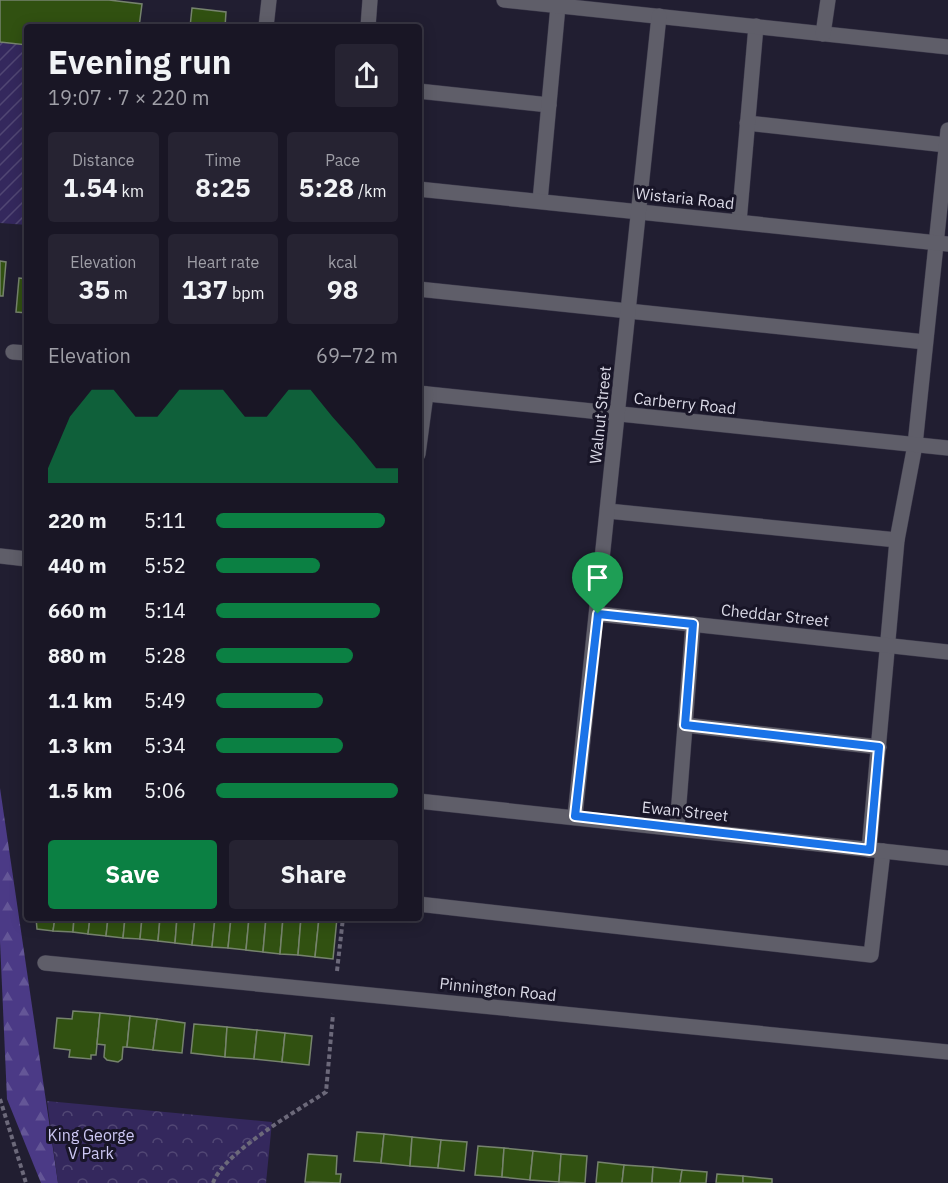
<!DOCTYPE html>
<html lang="en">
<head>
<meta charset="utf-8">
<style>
	:root { --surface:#191625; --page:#262332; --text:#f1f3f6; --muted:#9f9fa7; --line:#373542; --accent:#0b8043 }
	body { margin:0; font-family:"IBM Plex Sans",sans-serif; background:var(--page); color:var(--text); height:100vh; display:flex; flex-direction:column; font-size:22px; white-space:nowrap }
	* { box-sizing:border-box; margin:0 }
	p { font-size:20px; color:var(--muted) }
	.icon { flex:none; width:33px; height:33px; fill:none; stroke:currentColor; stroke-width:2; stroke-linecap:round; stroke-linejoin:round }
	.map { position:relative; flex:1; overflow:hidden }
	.drawer { position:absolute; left:24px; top:24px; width:398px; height:897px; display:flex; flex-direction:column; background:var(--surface); border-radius:6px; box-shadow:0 3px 15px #0003,0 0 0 2px var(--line) }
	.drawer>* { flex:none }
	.pin { position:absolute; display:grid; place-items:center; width:51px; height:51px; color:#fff; margin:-62px -26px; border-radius:50% 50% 50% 0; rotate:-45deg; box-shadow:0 0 6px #0007 }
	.pin .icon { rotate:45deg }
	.round { display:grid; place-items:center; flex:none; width:63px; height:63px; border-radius:6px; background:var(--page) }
	.head { display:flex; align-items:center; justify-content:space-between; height:102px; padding:0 24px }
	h1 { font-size:33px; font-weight:700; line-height:45px }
	.figures { display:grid; grid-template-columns:repeat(3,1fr); gap:9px; height:102px; padding:6px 24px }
	.figures div { display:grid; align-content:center; border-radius:6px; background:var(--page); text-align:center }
	.figures b { font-size:26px; font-weight:700 }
	.figures small { font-size:16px; font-weight:400 }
	.figures p { font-size:16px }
	.chart { height:168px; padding:12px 24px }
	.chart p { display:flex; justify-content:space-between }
	.chart svg { width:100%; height:108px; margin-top:6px; fill:var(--accent); opacity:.7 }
	.primary-button { display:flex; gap:12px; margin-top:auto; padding:12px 24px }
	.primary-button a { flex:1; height:69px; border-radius:6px; background:var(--accent); color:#fff; font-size:24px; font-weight:700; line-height:69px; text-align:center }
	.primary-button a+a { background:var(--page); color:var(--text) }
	ul { padding:0 24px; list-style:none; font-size:20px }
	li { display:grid; grid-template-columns:96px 72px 1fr; align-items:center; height:45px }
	li i { height:15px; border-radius:8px; background:var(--accent) }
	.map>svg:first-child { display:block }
	.forest { fill:url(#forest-firs) }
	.park { fill:url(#park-crowns) }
	.garden { fill:url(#garden-furrows) }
	.building { fill:#315111; stroke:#76836d; stroke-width:1.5 }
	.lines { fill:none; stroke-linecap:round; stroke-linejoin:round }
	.lane-casing { stroke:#3b384a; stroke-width:16 }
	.street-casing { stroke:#3b384a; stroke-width:16 }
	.path { stroke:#6c697a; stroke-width:4; stroke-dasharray:4.5 3; stroke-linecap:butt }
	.lane { stroke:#5f5e69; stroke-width:15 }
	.street { stroke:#5f5e69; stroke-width:15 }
	.route-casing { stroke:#fff; stroke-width:12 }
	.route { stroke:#1a73e8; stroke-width:8 }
	.labels { text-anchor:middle; stroke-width:6; stroke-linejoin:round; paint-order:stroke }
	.street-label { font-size:16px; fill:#dbdae7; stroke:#181527 }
	.park-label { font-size:16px; fill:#ccc7f3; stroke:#181527 }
</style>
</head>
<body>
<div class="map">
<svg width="948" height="1183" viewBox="0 0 948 1183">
	<defs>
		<pattern id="forest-firs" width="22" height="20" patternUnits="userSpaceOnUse" patternTransform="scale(1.5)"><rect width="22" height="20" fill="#4b3a86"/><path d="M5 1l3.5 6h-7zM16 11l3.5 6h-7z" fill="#645697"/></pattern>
		<pattern id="park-crowns" width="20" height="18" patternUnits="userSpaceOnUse" patternTransform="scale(1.5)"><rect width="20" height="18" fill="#34285d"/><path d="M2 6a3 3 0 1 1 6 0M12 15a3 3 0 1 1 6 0" fill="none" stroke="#514774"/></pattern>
		<pattern id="garden-furrows" width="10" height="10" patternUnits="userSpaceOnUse" patternTransform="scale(1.5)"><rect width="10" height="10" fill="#34285d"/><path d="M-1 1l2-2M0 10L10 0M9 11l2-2" fill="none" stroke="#514774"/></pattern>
	</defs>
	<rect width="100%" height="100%" fill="#211e31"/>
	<polygon class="forest" points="0,788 58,1183 41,1183 7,1099 0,941"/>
	<polygon class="park" points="47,1101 272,1122 266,1183 58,1183"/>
	<polygon class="garden" points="0,42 27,45 27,225 0,223"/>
	<g class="building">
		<polygon points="0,0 109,0 142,4 139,27 27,27 27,45 0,42"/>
		<polygon points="192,8 226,12 225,27 190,27"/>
		<polygon points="0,261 6,262 3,296 0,296"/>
		<polygon points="19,278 27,279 27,313 16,312"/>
		<polygon points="36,918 55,918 53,931 37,929"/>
		<polygon points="55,918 74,918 73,932 53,931"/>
		<polygon points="74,918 90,918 88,934 73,932"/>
		<polygon points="90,918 108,918 106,936 88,934"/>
		<polygon points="108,918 125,918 123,938 106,936"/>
		<polygon points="125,918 142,918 140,939 123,938"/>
		<polygon points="142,918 160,918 158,941 140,939"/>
		<polygon points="160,918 177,918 175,943 158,941"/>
		<polygon points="177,918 195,918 192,945 175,943"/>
		<polygon points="195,918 215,918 212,947 192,945"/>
		<polygon points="215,918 231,918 228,948 212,947"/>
		<polygon points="231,918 249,918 246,950 228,948"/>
		<polygon points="249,918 266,918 263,952 246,950"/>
		<polygon points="266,918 283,918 280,954 263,952"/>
		<polygon points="283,918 301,918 298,955 280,954"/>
		<polygon points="301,918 319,918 315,957 298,955"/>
		<polygon points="319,918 337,918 333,959 315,957"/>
		<polygon points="73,1011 100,1013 96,1055 91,1055 91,1059 69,1057 70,1050 54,1048 57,1018 72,1019"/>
		<polygon points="100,1013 130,1016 127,1047 123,1047 122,1059 118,1062 107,1060 104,1057 105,1045 97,1044"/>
		<polygon points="130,1016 157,1019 153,1050 127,1047"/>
		<polygon points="157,1019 185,1023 182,1053 153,1050"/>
		<polygon points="194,1024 227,1027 225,1057 191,1053"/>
		<polygon points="227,1027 257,1030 254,1059 225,1057"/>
		<polygon points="257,1030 285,1033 282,1062 254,1059"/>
		<polygon points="285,1033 312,1036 309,1065 282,1062"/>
		<polygon points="357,1132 384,1134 381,1163 354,1161"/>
		<polygon points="384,1134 412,1137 410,1166 381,1163"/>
		<polygon points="412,1137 441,1140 438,1168 410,1166"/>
		<polygon points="441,1140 467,1142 464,1171 438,1168"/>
		<polygon points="478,1146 504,1148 502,1177 475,1175"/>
		<polygon points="504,1148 533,1151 530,1180 502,1177"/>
		<polygon points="533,1151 561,1154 559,1182 530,1180"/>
		<polygon points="308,1154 337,1156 336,1174 341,1174 340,1183 305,1182"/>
		<polygon points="561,1154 587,1156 585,1183 559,1182"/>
		<polygon points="598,1162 624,1165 622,1183 596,1183"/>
		<polygon points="624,1165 653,1167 652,1183 622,1183"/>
		<polygon points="653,1167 682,1170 680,1183 652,1183"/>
		<polygon points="682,1170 707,1172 706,1183 680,1183"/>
		<polygon points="717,1174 743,1176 743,1183 716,1183"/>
		<polygon points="743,1176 772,1179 772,1183 743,1183"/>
	</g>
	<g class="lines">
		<defs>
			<g id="lane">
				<polyline points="368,27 370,0"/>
				<polyline points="418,91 549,105"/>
				<polyline points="747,123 946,145"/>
				<polyline points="540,201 558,6"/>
				<polyline points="739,222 756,26"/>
				<polyline points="418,289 925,342"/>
				<polyline points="608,511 897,540"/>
				<polyline points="685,725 879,747"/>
				<polyline points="677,828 693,624"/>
				<polyline points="869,850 897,540 915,445 948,130"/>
				<polyline points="418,904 871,955 883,851"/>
			</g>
			<g id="street">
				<polyline points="504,0 948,47"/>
				<polyline points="266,27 269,0"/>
				<polyline points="823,34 828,0"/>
				<polyline points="418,189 948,244"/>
				<polyline points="13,352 27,353"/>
				<polyline points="418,393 948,448"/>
				<polyline points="418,454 426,394"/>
				<polyline points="0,556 27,559"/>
				<polyline points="598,614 948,652"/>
				<polyline points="418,801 948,858"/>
				<polyline points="575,816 659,16"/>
				<polyline points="45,963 948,1052"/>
			</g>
		</defs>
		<use href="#lane" class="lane-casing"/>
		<use href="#street" class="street-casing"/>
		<g class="path">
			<polyline points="337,971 343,918"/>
			<polyline points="0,1099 26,1183"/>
			<path d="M213,1183C223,1153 298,1110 326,1092L333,1014"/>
		</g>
		<use href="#lane" class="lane"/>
		<use href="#street" class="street"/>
	</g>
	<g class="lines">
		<defs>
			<polygon id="route" points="598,614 693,624 685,725 879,747 870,850 575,816"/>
		</defs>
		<use href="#route" class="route-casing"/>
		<use href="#route" class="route"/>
	</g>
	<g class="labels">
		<g class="street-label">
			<text transform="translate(685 198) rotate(6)" y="6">Wistaria Road</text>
			<text transform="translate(685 403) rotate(6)" y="6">Carberry Road</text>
			<text transform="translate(600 415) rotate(-84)" y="6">Walnut Street</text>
			<text transform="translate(775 615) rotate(6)" y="6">Cheddar Street</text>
			<text transform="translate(685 811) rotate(6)" y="6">Ewan Street</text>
			<text transform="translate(498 989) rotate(6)" y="6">Pinnington Road</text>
		</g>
		<g class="park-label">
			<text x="91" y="1141">King George<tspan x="91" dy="18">V Park</tspan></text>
		</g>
	</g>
</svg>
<div class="pin" style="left:598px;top:614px;background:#1e9e55"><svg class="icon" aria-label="arrive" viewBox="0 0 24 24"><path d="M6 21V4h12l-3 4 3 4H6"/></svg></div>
<section class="drawer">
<div class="head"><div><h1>Evening run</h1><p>19:07 · 7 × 220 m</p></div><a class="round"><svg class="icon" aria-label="share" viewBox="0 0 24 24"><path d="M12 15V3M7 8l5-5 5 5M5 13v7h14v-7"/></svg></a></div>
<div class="figures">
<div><p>Distance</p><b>1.54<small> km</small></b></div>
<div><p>Time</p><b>8:25</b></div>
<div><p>Pace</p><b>5:28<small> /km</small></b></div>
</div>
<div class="figures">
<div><p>Elevation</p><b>35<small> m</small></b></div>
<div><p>Heart rate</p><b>137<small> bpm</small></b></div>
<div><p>kcal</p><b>98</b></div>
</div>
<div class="chart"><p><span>Elevation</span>69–72 m</p>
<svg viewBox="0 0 160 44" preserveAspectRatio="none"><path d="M0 44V38L10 17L20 6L30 6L40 17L50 17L60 6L70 6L80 6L90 17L100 17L110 6L120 6L130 17L140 27L150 38L160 38V44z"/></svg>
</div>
<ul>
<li><b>220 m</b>5:11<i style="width:93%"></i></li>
<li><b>440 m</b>5:52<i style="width:57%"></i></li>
<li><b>660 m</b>5:14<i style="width:90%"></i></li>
<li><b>880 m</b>5:28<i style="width:75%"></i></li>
<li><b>1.1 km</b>5:49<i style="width:59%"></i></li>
<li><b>1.3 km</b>5:34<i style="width:70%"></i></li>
<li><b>1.5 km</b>5:06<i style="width:100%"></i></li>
</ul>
<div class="primary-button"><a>Save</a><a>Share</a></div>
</section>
</div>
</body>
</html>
